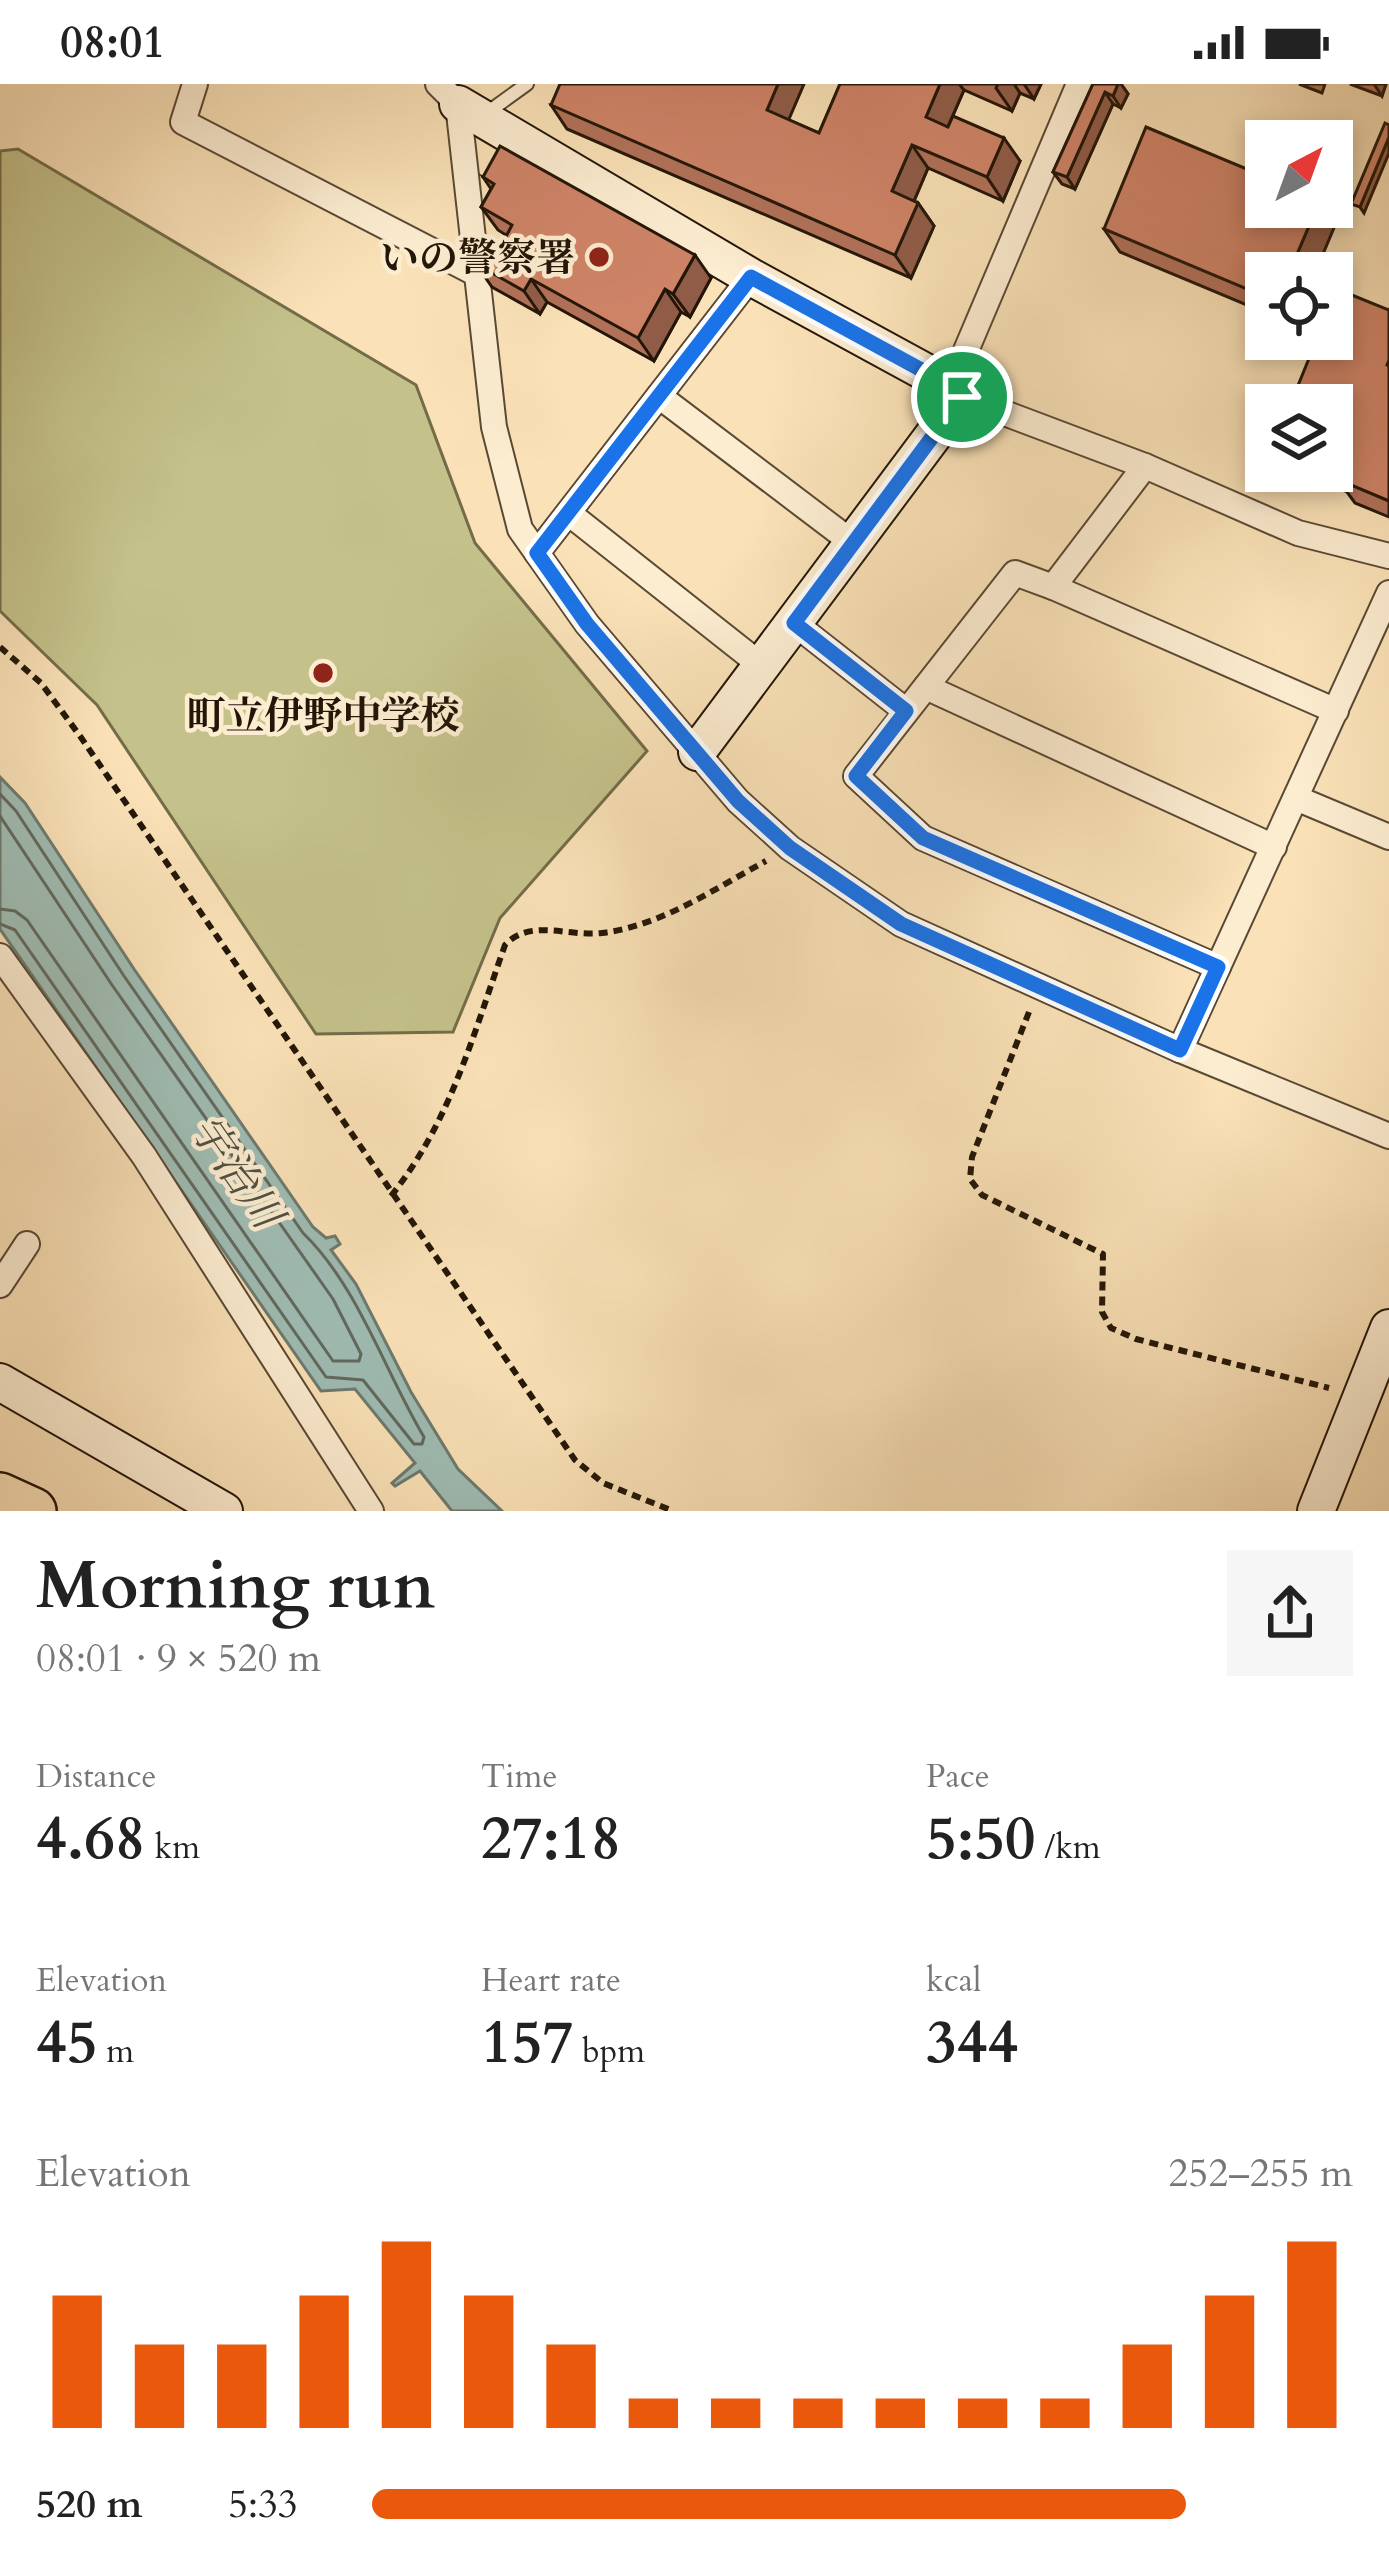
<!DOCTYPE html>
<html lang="en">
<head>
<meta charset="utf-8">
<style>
	:root { --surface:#fff; --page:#f6f6f6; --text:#222; --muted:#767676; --accent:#ea580c }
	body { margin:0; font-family:Cardo,"Noto Serif JP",serif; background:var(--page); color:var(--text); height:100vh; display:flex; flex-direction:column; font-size:45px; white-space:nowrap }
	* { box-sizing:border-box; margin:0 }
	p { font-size:39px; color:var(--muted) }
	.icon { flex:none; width:66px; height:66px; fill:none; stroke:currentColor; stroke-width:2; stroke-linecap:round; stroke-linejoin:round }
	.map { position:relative; height:1427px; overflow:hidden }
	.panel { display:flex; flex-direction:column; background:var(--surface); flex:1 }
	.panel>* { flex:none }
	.needle { width:78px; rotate:41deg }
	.tools { position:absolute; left:1245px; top:36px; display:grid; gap:24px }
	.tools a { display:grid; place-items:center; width:108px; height:108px; border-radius:0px; background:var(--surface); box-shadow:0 6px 18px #0003; font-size:60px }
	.pin { position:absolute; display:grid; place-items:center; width:102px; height:102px; color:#fff; margin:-51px; border:6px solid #fff; border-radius:50%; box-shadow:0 3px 12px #0007 }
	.round { display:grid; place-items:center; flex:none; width:126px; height:126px; border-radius:0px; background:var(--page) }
	.head { display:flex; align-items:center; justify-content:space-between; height:204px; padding:0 36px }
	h1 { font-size:66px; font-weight:800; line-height:90px }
	.stats { display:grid; grid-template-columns:repeat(3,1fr); gap:18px; height:204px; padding:12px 36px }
	.stats div { display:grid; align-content:center }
	.stats b { font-size:60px; font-weight:800 }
	.stats small { font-size:33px; font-weight:400 }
	.stats p { font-size:33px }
	.chart { height:336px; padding:24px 36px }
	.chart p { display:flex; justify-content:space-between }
	.chart svg { width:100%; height:216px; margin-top:12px; stroke:var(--accent); stroke-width:6 }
	ul { padding:0 36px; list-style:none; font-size:39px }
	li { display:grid; grid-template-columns:192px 144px 1fr; align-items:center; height:90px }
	li i { height:30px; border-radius:15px; background:var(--accent) }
	.status { display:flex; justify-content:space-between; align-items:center; height:84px; padding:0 60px; background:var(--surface); direction:ltr }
	.status svg { height:33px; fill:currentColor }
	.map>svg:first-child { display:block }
	.green { fill:#c4c18a; stroke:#746c49; stroke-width:3 }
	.water { fill:#9fbcb3; stroke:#6d7a6f; stroke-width:3 }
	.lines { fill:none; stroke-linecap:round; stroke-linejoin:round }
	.shore { stroke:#61695e; stroke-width:3 }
	.lane-casing { stroke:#594934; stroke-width:16 }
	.street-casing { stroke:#594934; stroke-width:28 }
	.secondary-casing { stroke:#231608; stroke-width:40 }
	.highway-casing { stroke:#231608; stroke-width:50 }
	.path { stroke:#231608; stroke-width:6; stroke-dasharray:9 6; stroke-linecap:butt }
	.lane { stroke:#fcecd0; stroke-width:12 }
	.street { stroke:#fcecd0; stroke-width:24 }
	.secondary { stroke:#fcecd0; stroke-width:36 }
	.highway { stroke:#fae1b7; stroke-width:45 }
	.wall { fill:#b17159; stroke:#231608; stroke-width:3 }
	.shaded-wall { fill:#905c48; stroke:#231608; stroke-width:3 }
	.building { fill:#ce8367; stroke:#231608; stroke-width:3 }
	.route-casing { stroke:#fff; stroke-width:24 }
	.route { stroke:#1a73e8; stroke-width:15 }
	.poi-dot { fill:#8f2418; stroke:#fcecd0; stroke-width:4.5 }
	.labels { text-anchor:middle; stroke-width:9; stroke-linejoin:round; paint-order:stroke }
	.poi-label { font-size:39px; font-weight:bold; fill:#231608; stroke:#fcecd0; text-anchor:end }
	.water-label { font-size:42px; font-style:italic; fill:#4e5044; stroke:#fcecd0 }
</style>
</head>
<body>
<div class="status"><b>08:01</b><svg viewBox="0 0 49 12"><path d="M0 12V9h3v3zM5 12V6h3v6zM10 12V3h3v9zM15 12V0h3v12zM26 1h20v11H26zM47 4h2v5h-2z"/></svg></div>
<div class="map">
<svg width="1389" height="1427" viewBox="0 0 1389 1427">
	<rect width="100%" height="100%" fill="#fae1b7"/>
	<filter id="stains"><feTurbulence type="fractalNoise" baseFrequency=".00167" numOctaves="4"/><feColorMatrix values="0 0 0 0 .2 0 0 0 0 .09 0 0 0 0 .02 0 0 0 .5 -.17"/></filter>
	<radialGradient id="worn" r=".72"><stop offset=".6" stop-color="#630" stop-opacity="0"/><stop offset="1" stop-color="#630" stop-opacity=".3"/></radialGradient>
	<polygon class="green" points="18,65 416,301 475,459 647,667 500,834 453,948 316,950 97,621 0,527 0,67"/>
	<polygon class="water" points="0,693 25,719 134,885 313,1143 326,1154 335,1152 340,1160 331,1166 356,1200 411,1308 458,1385 502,1427 452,1427 420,1387 395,1402 392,1399 415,1379 355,1305 321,1307 0,845"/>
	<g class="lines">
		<g class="shore">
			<path d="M0,710L16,727L124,892L303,1149C358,1202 385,1288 424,1353L422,1360H414L363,1296L326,1293L15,846L0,840"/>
			<polyline points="0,732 112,901 333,1215 361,1270 359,1277 333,1277 27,836 15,827 0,825"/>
		</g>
		<defs>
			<polyline id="lane" points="484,31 527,0"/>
			<g id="street">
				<polyline points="195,0 183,38 477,190"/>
				<polyline points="438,0 458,20 494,343 520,445 587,540 738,717 790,764 901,840 1180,966 1389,1052"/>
				<polyline points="951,302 1079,0"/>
				<polyline points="659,312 853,459"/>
				<polyline points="962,313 1145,382 1298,449 1389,472"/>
				<polyline points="1145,382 1053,503 1015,489 856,692 923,754 1218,883"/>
				<polyline points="571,431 762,582"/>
				<polyline points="537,469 751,193"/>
				<polyline points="1053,503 1336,627"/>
				<polyline points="794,539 906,627"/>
				<polyline points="926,603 1274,763"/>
				<polyline points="1296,714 1389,753"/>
				<polyline points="0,872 144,1072 371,1427"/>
				<polyline points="1180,966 1389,509"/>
				<polyline points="0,1201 27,1160"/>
			</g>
			<g id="secondary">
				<polyline points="458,20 751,193 951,302 962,313 697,668"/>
				<polyline points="0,1298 224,1427"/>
				<polyline points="1316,1427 1389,1244"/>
			</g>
			<polyline id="highway" points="0,1412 33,1427"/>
		</defs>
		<use href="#lane" class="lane-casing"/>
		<use href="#street" class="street-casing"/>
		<use href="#secondary" class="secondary-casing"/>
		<use href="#highway" class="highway-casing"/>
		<g class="path">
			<polyline points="0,563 41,599 80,652 575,1376 603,1399 673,1427"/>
			<polyline points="1029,928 972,1073 970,1095 982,1111 1103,1170 1102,1228 1111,1244 1136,1255 1329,1304"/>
			<path d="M391,1112C451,1037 473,951 505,861C530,834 568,853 602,849C661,842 714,805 766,777"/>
		</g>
		<use href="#lane" class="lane"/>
		<use href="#street" class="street"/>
		<use href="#secondary" class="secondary"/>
		<use href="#highway" class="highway"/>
	</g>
	<g class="wall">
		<polygon points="840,0 1041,0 1034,15 1020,9 1012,27 964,6 948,43 1020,77 1003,117 928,84 914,117 918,119 934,142 911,194 567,45 551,21 789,36 819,49"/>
		<polygon points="1093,0 1121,0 1128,10 1121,24 1113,20 1075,105 1062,100 1053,88"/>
		<polygon points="1299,0 1325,0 1322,9"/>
		<polygon points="1350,0 1386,0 1382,12"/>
		<polygon points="483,93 711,194 690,233 681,228 654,277 547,218 540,230 492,203 476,180 499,166 506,151 498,146 481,123 491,105"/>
		<polygon points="1336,139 1266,189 1266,229 1120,168 1104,145"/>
		<polygon points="1389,226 1389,433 1355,419 1347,408 1327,399 1318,387 1332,387 1332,321"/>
	</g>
	<g class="shaded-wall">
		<polygon points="778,0 804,0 783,49 767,26"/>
		<polygon points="940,0 959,0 964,6 942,56 926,33"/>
		<polygon points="998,0 1014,0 1020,9 1012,27 996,4"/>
		<polygon points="1024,0 1041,0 1034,15"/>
		<polygon points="1118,0 1121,0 1128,10 1121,24 1113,12"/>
		<polygon points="1374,0 1386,0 1382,12"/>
		<polygon points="1105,8 1113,20 1075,105 1067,93"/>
		<polygon points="1389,53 1389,69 1364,129 1360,123"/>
		<polygon points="1004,54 1020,77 1003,117 987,93"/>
		<polygon points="912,61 928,84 908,131 892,107"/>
		<polygon points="918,119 934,142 911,194 895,171"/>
		<polygon points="1317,123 1325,123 1336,139 1315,189 1289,189"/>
		<polygon points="695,171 711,194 690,233 673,210"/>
		<polygon points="531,195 547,218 540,230 524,207"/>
		<polygon points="665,205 681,228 654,277 638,254"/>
	</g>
	<g class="building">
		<polygon points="560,0 778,0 767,26 819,49 840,0 940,0 926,33 948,43 953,32 1004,54 987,93 912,61 892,107 918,119 895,171 551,21"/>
		<polygon points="1093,0 1118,0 1113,12 1105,8 1067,93 1053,88"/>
		<polygon points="1385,39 1389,41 1389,53 1360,123 1351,120"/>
		<polygon points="1146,43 1266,93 1266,123 1317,123 1289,189 1266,189 1266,213 1104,145"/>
		<polygon points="500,62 695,171 673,210 665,205 638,254 531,195 524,207 476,180 487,160 499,166 512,141 481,123 494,100 483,93"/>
		<polygon points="1337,205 1389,226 1389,276 1387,281 1389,282 1389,417 1339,396 1341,389 1332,385 1332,321 1290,321 1317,255 1332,255 1332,218"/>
	</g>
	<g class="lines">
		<defs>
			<polygon id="route" points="751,193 951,302 962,313 794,539 906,627 856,692 923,754 1218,883 1180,966 901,840 790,764 738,717 587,540 537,469"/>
		</defs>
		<use href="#route" class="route-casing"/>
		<use href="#route" class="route"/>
	</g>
	<g class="poi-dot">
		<circle cx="599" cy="173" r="12"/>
		<circle cx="323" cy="589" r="12"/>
	</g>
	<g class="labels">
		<g class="poi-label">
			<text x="575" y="187">いの警察署</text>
			<text x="323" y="645" text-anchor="middle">町立伊野中学校</text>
		</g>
		<g class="water-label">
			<text transform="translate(237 1087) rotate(55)" y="15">宇治川</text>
		</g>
	</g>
	<rect width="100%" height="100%" filter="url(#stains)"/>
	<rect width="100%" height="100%" fill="url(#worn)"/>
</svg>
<div class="tools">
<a><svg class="needle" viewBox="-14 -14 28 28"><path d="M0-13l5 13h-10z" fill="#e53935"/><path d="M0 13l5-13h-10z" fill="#767676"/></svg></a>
<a><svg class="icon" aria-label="locate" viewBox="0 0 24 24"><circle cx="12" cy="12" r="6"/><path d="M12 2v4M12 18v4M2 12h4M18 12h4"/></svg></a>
<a><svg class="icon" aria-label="layers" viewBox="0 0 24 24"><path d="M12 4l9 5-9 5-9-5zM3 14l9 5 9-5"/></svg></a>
</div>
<div class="pin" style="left:962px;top:313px;background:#1e9e55"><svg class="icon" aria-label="arrive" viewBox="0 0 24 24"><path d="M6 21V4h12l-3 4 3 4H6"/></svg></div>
</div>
<section class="panel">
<div class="head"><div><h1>Morning run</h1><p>08:01 · 9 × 520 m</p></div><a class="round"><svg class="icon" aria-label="share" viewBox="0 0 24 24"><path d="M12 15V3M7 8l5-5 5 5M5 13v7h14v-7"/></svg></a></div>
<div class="stats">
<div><p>Distance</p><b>4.68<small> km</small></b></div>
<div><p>Time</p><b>27:18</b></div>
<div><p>Pace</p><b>5:50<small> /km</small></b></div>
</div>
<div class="stats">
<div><p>Elevation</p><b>45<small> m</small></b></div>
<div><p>Heart rate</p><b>157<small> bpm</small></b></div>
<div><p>kcal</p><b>344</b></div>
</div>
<div class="chart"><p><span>Elevation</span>252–255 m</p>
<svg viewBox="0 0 160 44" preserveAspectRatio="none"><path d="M5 44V17M15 44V27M25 44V27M35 44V17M45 44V6M55 44V17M65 44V27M75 44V38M85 44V38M95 44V38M105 44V38M115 44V38M125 44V38M135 44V27M145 44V17M155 44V6"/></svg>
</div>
<ul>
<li><b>520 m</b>5:33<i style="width:83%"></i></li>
</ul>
</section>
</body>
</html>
